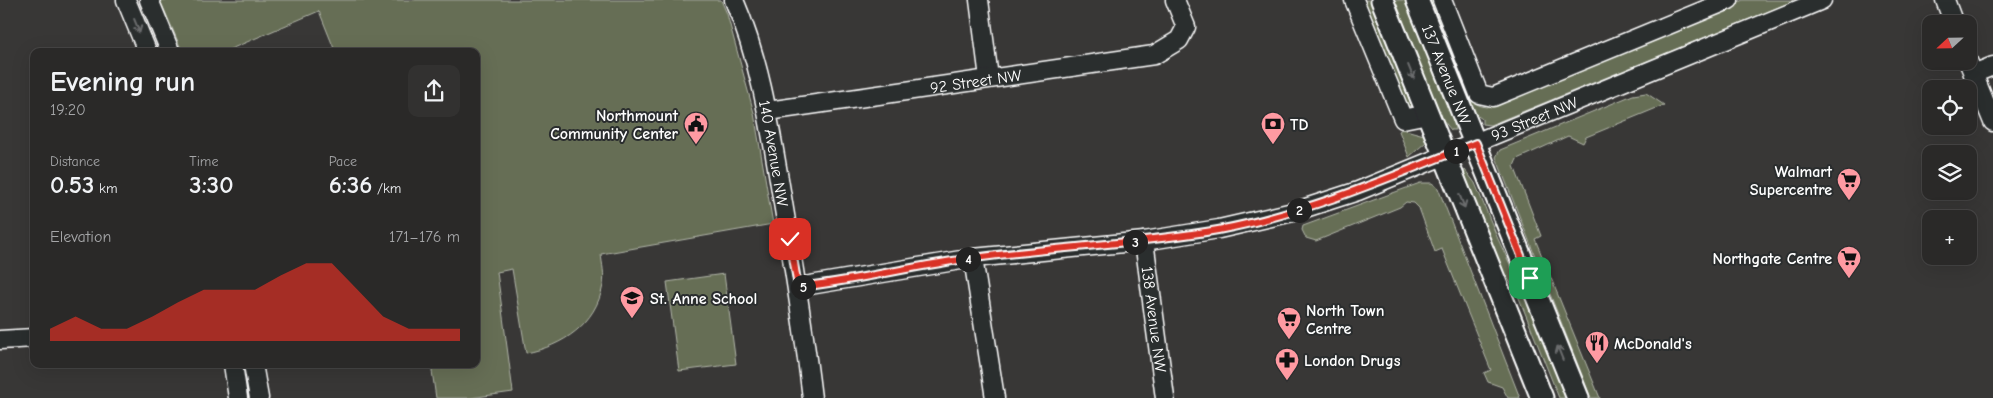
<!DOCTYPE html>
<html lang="en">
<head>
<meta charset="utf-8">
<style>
	:root { --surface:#2a2928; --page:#323130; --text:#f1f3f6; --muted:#a5a6a8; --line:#464545; --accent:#d93025 }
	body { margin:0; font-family:"Comic Neue",sans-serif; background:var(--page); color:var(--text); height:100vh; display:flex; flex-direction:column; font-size:19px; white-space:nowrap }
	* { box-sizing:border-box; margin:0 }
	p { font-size:16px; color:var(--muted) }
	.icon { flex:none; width:28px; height:28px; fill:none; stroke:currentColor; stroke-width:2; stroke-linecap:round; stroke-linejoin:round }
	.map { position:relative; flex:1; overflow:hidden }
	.drawer { position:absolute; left:30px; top:48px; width:450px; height:320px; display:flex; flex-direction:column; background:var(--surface); border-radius:10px; box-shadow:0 5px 20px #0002,0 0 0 1px var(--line) }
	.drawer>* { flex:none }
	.needle { width:32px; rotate:248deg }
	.fabs { position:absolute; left:1922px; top:15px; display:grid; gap:10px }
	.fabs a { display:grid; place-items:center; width:55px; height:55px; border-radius:10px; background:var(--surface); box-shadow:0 5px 20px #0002,0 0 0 1px var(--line); font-size:25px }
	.pin { position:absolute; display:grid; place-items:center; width:42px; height:42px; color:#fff; margin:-21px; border-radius:10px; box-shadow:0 2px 8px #0006 }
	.km { position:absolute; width:25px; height:25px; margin:-12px; border-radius:50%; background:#222; color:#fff; font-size:14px; line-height:25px; text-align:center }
	.round { display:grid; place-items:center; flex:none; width:52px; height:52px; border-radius:10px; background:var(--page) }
	.head { display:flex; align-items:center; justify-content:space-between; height:85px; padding:0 20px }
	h1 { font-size:28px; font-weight:600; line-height:38px }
	.stats { display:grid; grid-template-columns:repeat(3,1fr); gap:8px; height:85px; padding:5px 20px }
	.stats div { display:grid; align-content:center }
	.stats b { font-size:25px; font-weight:600 }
	.stats small { font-size:14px; font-weight:400 }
	.stats p { font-size:14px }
	.chart { height:140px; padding:10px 20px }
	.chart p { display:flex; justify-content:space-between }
	.chart svg { width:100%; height:90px; margin-top:5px; fill:var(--accent); opacity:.7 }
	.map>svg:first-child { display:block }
	.green { fill:#666e54; stroke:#b2b6aa }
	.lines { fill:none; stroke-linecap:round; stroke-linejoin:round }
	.minor-casing { stroke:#fff; stroke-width:21 }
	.major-casing { stroke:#fff; stroke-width:25 }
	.minor { stroke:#2a2d2e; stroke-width:18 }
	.major { stroke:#2a2d2e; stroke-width:21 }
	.oneway { stroke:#6a6c6d }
	.route-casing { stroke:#fff; stroke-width:10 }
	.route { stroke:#d93025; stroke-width:6 }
	.labels { text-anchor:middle; stroke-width:4; stroke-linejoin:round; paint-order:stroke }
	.street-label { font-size:16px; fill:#fff; stroke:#2a2d2e }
	.poi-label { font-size:16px; font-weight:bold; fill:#fff; stroke:#2a2d2e; text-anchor:start }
</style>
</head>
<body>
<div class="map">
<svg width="1993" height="398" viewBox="0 0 1993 398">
	<rect width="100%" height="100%" fill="#383736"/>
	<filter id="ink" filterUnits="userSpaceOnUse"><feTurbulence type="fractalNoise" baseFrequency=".02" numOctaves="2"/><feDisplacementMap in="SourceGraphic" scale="10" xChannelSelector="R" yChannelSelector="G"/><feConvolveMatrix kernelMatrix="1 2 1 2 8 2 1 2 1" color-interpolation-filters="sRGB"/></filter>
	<g filter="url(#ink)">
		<g class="green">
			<path d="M160,0H721L727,14L754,113L773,224L601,254C602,264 605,275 603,285C596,324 563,346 526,353L512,269L497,272L513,392L470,398H436L431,364H476V51H335L319,11L226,51H182Z"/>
			<polygon points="1357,0 1373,0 1412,101 1410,109 1407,110"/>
			<polygon points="1389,0 1407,0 1453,114 1455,130 1451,130 1443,120 1419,62"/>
			<path d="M1423,0H1436L1467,84C1468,97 1472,105 1486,107L1538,87L1577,68L1743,0H1796L1490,125L1482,124V119L1474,113Z"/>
			<polygon points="1646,93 1664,105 1586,137 1583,143 1568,136 1517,159 1514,166 1541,236 1535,239 1600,398 1591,398 1496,157 1500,150 1633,95"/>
			<polygon points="1402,129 1424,135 1426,142 1409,157 1399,131"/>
			<polygon points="1465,170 1475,183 1498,239 1526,298 1567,398 1559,398 1517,293 1493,255 1462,175"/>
			<polygon points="1420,183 1432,183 1438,188 1520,398 1508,398 1502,387 1488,382 1484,373 1491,370 1442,249 1435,252 1419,208 1414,203 1406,202 1400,207 1316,241 1306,238 1302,230 1303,226"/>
			<polygon points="724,274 736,364 679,371 667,282"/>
		</g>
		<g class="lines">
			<defs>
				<g id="minor">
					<polyline points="126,0 147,51"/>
					<polyline points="149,0 170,51"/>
					<path id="s1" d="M734,0C762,65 771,133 783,203C794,268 804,332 812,398"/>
					<polyline points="979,0 989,78"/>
					<polyline points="1354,0 1403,119 1428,114"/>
					<polyline points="1442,0 1479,94 1493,97 1729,0"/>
					<polyline points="1945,0 1954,24"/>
					<polyline points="1968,61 1993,122"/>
					<polyline points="1973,74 1993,66"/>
					<path id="s2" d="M768,111L1154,55L1179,40L1186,27L1175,0"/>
					<path id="s3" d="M1144,241L1165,398"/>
					<polyline points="973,258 995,398"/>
					<path id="s4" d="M798,287L973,258L1144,241L1219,229L1293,212L1358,191L1822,0"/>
					<polyline points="0,340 34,338"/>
					<polyline points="233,364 238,398"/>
					<polyline points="253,364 259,398"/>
				</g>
				<g id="major">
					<polyline points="1382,0 1542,398"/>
					<path id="s5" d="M1417,0L1578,398"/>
				</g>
			</defs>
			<use href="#minor" class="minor-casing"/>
			<use href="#major" class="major-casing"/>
			<use href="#minor" class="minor"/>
			<use href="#major" class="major"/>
		</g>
		<defs><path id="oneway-shaft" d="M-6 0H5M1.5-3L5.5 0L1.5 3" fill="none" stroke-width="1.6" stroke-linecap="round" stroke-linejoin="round" transform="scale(1.25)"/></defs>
		<g class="oneway">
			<use href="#oneway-shaft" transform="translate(137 26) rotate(68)"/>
			<use href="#oneway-shaft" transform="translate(1411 72) rotate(68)"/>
			<use href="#oneway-shaft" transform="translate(1462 201) rotate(68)"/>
			<use href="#oneway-shaft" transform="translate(1560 353) rotate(-112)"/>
		</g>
	</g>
	<g class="lines" filter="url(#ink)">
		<defs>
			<path id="route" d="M790,239L798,287C857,281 915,265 974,258C1055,247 1137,244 1218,230C1308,213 1391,177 1476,143L1530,278"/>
		</defs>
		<use href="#route" class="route-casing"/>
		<use href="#route" class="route"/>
	</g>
	<defs>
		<symbol id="civic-pin" viewBox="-11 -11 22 30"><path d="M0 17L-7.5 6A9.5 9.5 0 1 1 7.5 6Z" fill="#ff9aa2" stroke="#2a2d2e"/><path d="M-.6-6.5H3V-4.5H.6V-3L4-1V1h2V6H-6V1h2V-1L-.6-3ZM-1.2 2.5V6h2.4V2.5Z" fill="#111"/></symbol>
		<symbol id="bank-pin" viewBox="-11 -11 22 30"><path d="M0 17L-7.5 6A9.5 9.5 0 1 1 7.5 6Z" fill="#ff9aa2" stroke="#2a2d2e"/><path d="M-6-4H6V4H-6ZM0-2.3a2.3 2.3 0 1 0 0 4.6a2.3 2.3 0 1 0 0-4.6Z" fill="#111"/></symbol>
		<symbol id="supermarket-pin" viewBox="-11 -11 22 30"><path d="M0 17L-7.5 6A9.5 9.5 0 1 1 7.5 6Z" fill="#ff9aa2" stroke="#2a2d2e"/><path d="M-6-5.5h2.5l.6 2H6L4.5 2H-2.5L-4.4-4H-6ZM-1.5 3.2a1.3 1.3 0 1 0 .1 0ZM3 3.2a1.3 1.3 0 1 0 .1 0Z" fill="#111"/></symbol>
		<symbol id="school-pin" viewBox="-11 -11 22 30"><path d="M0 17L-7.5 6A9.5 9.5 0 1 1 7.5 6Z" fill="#ff9aa2" stroke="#2a2d2e"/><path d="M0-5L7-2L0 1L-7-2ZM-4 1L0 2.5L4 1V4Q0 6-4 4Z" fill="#111"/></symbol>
		<symbol id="restaurant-pin" viewBox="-11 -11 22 30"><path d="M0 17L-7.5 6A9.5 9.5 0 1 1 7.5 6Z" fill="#ff9aa2" stroke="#2a2d2e"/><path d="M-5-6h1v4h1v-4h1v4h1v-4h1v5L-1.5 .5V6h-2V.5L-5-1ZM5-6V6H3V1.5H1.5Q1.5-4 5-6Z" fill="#111"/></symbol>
		<symbol id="pharmacy-pin" viewBox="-11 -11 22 30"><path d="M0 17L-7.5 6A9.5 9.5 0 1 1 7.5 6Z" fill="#ff9aa2" stroke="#2a2d2e"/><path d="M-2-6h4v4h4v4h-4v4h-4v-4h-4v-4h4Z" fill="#111"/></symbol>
	</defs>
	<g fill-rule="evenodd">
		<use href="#civic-pin" x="682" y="110" width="28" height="38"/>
		<use href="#bank-pin" x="1259" y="110" width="28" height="38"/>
		<use href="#supermarket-pin" x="1835" y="166" width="28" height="38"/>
		<use href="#supermarket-pin" x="1835" y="244" width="28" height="38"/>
		<use href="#school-pin" x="618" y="284" width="28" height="38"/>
		<use href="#supermarket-pin" x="1275" y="305" width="28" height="38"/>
		<use href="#restaurant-pin" x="1583" y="329" width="28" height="38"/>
		<use href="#pharmacy-pin" x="1273" y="346" width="28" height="38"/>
	</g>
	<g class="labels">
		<g class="street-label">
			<text dy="6" stroke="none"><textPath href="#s5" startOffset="80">137 Avenue NW</textPath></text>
			<text dy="6" stroke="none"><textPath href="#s2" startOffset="210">92 Street NW</textPath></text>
			<text dy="6" stroke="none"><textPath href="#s4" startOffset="760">93 Street NW</textPath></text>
			<text dy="6" stroke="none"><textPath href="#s1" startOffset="159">140 Avenue NW</textPath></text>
			<text dy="6" stroke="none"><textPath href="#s3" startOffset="79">138 Avenue NW</textPath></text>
		</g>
		<g class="poi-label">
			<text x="678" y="121" text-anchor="end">Northmount<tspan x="678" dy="18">Community Center</tspan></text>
			<text x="1290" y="130">TD</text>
			<text x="1832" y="177" text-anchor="end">Walmart<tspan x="1832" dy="18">Supercentre</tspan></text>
			<text x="1832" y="264" text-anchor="end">Northgate Centre</text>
			<text x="650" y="304">St. Anne School</text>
			<text x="1306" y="316">North Town<tspan x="1306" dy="18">Centre</tspan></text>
			<text x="1614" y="349">McDonald's</text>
			<text x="1304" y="366">London Drugs</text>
		</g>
	</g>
</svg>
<div class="fabs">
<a><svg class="needle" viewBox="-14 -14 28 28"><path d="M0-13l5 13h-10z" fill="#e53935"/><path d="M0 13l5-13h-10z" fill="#a5a6a8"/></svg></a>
<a><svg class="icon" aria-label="locate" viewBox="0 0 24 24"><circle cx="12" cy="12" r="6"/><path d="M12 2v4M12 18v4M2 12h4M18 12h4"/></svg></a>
<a><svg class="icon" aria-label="layers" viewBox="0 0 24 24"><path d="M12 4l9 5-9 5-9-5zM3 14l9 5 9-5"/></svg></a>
<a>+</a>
</div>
<div class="pin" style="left:1530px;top:278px;background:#1e9e55"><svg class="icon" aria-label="arrive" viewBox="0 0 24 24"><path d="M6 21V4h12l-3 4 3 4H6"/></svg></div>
<div class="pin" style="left:790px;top:239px;background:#d93025"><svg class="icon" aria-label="check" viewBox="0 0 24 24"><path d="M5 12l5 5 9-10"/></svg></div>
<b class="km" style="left:1456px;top:151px">1</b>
<b class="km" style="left:1299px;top:210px">2</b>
<b class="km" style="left:1135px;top:242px">3</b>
<b class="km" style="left:968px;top:259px">4</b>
<b class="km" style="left:803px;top:287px">5</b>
<section class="drawer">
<div class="head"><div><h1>Evening run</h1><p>19:20</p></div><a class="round"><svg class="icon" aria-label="share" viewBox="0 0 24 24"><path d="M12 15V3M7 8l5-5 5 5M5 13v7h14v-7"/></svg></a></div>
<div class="stats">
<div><p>Distance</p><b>0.53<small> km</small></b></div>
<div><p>Time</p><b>3:30</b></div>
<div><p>Pace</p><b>6:36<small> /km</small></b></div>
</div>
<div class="chart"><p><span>Elevation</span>171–176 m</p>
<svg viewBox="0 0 160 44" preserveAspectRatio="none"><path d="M0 44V38L10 32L20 38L30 38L40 32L50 25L60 19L70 19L80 19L90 12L100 6L110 6L120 19L130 32L140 38L150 38L160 38V44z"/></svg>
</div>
</section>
</div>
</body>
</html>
